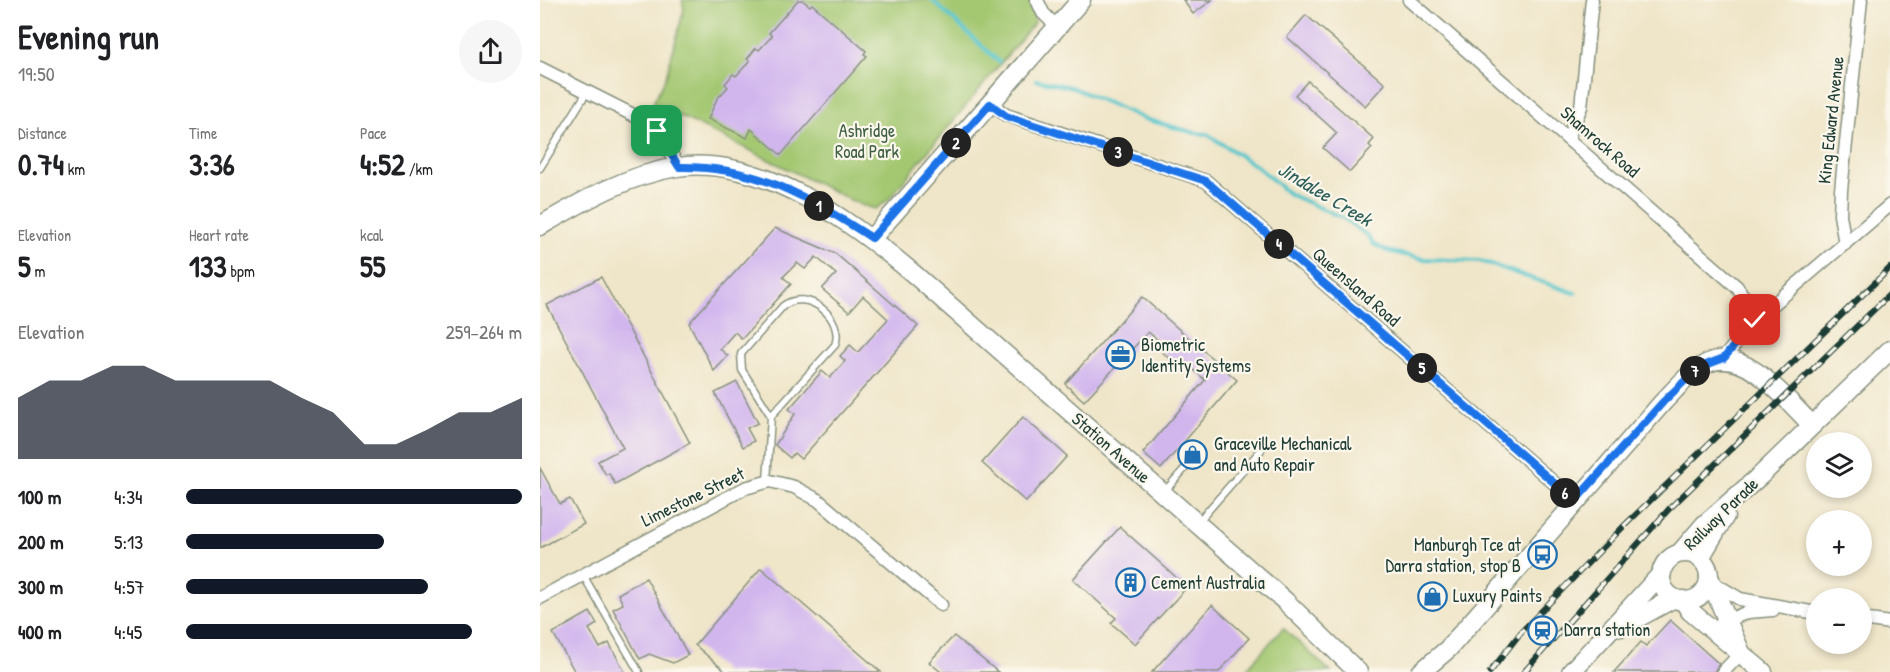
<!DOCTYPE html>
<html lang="en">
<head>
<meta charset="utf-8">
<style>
	:root { --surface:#fff; --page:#f6f6f6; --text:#202124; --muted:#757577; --accent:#111827 }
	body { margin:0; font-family:"Patrick Hand",sans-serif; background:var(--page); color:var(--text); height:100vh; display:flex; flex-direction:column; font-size:22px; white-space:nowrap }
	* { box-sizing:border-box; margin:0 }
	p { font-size:20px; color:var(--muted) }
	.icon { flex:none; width:33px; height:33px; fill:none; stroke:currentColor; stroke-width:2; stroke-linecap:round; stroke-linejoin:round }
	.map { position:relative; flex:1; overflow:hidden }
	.drawer { display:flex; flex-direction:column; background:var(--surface); width:540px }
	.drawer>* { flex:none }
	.fabs { position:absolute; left:1266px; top:432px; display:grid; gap:12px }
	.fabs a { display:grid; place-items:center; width:66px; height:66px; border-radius:50%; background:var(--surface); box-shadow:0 3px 9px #0003; font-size:30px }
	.pin { position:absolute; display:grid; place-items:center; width:51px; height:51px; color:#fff; margin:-26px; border-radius:12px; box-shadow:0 3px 9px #0006 }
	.km { position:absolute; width:30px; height:30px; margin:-15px; border-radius:50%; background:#222; color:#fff; font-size:16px; line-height:30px; text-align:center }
	.round { display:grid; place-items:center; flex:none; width:63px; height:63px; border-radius:32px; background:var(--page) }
	.summary { display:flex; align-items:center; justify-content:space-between; height:102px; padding:0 18px }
	h1 { font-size:33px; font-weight:800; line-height:45px }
	.stats { display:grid; grid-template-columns:repeat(3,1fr); gap:9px; height:102px; padding:6px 18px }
	.stats div { display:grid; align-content:center }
	.stats b { font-size:30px; font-weight:800 }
	.stats small { font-size:16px; font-weight:400 }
	.stats p { font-size:16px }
	.chart { height:168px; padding:12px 18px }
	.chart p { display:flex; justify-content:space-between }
	.chart svg { width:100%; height:108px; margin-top:6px; fill:var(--accent); opacity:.7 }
	ul { padding:0 18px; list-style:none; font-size:20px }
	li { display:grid; grid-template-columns:96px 72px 1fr; align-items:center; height:45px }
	li i { height:15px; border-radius:8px; background:var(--accent) }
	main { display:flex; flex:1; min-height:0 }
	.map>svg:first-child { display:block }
	.green { fill:#a4c872; stroke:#628253; stroke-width:1.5 }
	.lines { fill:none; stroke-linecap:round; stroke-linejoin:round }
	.stream { stroke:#59c6cc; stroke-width:4 }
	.building { fill:#d1b6ee }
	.lane-casing { stroke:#87917e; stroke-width:9 }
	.street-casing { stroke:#87917e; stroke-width:15 }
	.secondary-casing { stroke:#87917e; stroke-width:21 }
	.lane { stroke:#fff; stroke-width:6 }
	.street { stroke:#fff; stroke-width:12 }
	.secondary { stroke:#fff; stroke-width:18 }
	.rail-casing { stroke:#1f3d34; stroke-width:6 }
	.rail { stroke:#fbf7ec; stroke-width:4; stroke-dasharray:11; stroke-linecap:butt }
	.route-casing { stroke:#fff; stroke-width:12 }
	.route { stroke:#1a73e8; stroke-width:8 }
	.labels { text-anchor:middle; stroke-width:4.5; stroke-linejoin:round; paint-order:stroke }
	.street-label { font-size:18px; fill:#1f3d34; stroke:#fbf7ec }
	.park-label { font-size:18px; fill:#406044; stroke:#fbf7ec }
	.poi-label { font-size:18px; fill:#1f3d34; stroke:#fbf7ec; text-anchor:start }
	.water-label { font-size:20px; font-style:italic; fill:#2e5f5a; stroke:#fbf7ec }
</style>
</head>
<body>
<main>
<section class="drawer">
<div class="summary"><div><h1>Evening run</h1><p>19:50</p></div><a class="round"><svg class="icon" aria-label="share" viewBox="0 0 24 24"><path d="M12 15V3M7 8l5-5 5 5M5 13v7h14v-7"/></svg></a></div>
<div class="stats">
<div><p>Distance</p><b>0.74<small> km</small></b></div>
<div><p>Time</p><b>3:36</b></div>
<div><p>Pace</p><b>4:52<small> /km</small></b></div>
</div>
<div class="stats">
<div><p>Elevation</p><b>5<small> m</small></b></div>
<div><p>Heart rate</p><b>133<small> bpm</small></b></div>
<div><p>kcal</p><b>55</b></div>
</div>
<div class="chart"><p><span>Elevation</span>259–264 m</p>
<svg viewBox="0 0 160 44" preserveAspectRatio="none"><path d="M0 44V19L10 12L20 12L30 6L40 6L50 12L60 12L70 12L80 12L90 19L100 25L110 38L120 38L130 32L140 25L150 25L160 19V44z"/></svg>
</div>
<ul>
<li><b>100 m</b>4:34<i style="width:100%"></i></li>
<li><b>200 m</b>5:13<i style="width:59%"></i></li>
<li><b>300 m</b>4:57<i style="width:72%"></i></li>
<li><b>400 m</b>4:45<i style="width:85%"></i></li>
</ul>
</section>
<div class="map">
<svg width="1350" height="672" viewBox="0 0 1350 672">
	<rect width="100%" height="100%" fill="#fbf7ec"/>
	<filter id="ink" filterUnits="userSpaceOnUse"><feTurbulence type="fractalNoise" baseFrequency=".0167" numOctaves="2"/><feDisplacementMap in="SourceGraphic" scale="12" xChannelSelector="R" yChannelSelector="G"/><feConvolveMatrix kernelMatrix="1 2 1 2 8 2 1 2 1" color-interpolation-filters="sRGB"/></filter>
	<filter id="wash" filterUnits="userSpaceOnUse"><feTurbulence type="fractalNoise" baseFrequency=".008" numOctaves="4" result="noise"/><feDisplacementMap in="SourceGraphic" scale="24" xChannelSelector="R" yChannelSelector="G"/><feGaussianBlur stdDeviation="1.35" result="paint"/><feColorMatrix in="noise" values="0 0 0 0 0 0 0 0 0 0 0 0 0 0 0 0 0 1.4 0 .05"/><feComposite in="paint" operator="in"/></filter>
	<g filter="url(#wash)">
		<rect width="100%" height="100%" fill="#efe5c8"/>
		<g class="green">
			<polygon points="142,0 491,0 495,22 348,200 336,209 321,205 113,103 126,77 144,9"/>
			<polygon points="743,628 791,672 704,672"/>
		</g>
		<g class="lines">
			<g class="stream">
				<polyline points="392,0 459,62"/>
				<polyline points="496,80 531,87 605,119 655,133 667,134 719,168 749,194 803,218 828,236 833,244 847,251 883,259 940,261 1035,293"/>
			</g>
		</g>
		<g id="blocks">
			<g class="building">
				<polygon points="258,0 262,0 270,6 272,4 326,51 324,54 327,56 241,155 211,129 207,138 168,119 177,99 188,87 185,84 193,74 196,76 210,61 207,59 216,48 219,50 232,36 229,33"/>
				<polygon points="643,0 672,0 653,14"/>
				<polygon points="766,15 845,84 825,106 747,37"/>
				<polygon points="768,81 834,139 829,145 832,148 810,172 783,148 797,133 755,95"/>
				<polygon points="235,228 296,254 378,326 261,459 254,453 250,458 235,445 255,414 249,409 282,371 290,378 305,361 300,356 310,345 318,352 348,319 323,296 309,312 282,289 296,274 276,257 265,269 257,263 243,277 251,284 202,339 195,332 180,349 188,356 174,371 149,323"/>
				<polygon points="61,277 150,443 75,484 69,473 66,475 58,461 83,448 7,305"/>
				<polygon points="602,297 697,380 621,469 603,453 665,380 645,362 640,367 621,351 626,346 608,332 544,401 525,384"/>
				<polygon points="197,382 218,423 207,428 214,441 203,447 175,393"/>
				<polygon points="483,417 527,456 486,502 442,463"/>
				<polygon points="0,468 20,504 30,499 44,524 0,548"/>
				<polygon points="580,527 647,587 595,644 571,623 576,618 533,579"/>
				<polygon points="221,568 341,672 186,672 155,645"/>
				<polygon points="106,578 148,655 133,663 109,654 100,659 73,609 83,604 78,594"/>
				<polygon points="672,605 709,638 679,672 612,672"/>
				<polygon points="50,612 57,624 49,629 60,648 69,643 85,672 35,672 13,633"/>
				<polygon points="1130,620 1179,664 1174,672 1074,672 1101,642 1106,646"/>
				<polygon points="414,636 458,672 401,672 389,662"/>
			</g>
		</g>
	</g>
	<g filter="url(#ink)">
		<use href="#blocks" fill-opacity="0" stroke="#87917e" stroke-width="1.5"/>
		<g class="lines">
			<defs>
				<g id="lane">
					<polyline points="0,168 47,92"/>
					<path d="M227,482L231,416L202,370L201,354L243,306C267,287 305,318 295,345L231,416"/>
					<polyline points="625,491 647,466"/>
					<polyline points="659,521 721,450"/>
					<polyline points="43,575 99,672"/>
				</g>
				<g id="street">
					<polyline points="497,0 503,13 517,27"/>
					<polyline points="869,0 1197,287 1209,305 1215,320"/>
					<polyline points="0,68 101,119 117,131 139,167"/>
					<polyline points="450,103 466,115 666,181 1035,501"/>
					<polyline points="1028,138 1041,107 1052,0"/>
					<polyline points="1305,244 1300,215 1301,190 1321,0"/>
					<polyline points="1183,359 1215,320 1350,205"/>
					<polyline points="1173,583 1200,599 1276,613"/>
					<polyline points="0,598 205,488 230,481 254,487 278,500 401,605"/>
					<polyline points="1322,619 1350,623"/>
					<polyline points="1181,623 1208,612 1233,610"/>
					<polyline points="1183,672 1201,653"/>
				</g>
				<g id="secondary">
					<path d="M0,226C43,201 87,175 137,167C222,154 315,224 375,275L745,601L818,672"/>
					<polyline points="332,238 541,0"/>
					<polyline points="1140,553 1164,525 1222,474 1350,350"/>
					<circle cx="1145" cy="577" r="24"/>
					<polyline points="1160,558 1185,516"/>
					<polyline points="1169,577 1201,653"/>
					<polyline points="1143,600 1150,611 1223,672"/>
					<polyline points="1081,627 1134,598"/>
					<path d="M881,672L908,649L1123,402C1136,389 1150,371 1168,363C1206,346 1247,401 1272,425"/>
					<polyline points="1031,672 1122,573"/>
				</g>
			</defs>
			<use href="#lane" class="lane-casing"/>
			<use href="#street" class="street-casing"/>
			<use href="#secondary" class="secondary-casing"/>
			<use href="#lane" class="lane"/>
			<use href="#street" class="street"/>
			<use href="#secondary" class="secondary"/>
			<defs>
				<g id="rail">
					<polyline points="950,672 982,631 1082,528 1350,268"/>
					<polyline points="984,672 1129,509 1350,294"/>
				</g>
			</defs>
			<use href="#rail" class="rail-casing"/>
			<use href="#rail" class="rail"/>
		</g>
	</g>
	<g class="lines" filter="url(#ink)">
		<defs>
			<path id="route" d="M117,131L139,167C219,166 267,197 332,238L450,104L466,116L666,181L1035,501L1123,402L1158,368L1184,358L1215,320"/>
		</defs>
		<use href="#route" class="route-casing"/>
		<use href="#route" class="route"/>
	</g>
	<defs>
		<symbol id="office-ring" viewBox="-11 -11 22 22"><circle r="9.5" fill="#fbf7ec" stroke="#1f6fb2" stroke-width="1.5"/><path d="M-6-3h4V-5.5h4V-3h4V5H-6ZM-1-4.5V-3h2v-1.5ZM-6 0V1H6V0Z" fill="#1f6fb2"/></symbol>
		<symbol id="shop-ring" viewBox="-11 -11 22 22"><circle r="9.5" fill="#fbf7ec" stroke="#1f6fb2" stroke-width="1.5"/><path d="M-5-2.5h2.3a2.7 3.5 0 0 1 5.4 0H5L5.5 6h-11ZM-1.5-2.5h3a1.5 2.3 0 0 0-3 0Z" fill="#1f6fb2"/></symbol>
		<symbol id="bus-ring" viewBox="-11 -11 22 22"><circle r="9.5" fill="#fbf7ec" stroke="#1f6fb2" stroke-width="1.5"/><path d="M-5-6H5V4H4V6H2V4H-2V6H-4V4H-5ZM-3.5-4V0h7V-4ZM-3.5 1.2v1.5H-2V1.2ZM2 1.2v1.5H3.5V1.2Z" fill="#1f6fb2"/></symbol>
		<symbol id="building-ring" viewBox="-11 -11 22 22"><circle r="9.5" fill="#fbf7ec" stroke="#1f6fb2" stroke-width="1.5"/><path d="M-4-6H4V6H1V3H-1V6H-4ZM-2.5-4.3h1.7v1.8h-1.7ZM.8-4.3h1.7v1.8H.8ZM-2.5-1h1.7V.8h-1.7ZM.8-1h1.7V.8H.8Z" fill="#1f6fb2"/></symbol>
		<symbol id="station-ring" viewBox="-11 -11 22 22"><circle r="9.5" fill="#fbf7ec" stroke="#1f6fb2" stroke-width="1.5"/><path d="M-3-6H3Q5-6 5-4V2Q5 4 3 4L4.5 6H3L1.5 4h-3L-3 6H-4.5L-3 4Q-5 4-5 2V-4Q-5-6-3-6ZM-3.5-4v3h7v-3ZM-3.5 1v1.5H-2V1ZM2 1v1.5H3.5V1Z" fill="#1f6fb2"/></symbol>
	</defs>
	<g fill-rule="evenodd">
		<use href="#office-ring" x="564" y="338" width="33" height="33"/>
		<use href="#shop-ring" x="636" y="438" width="33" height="33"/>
		<use href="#bus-ring" x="986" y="538" width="33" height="33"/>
		<use href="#building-ring" x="574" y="566" width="33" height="33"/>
		<use href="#shop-ring" x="876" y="580" width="33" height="33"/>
		<use href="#station-ring" x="986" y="614" width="33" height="33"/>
	</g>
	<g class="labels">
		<g class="street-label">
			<text transform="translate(1291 120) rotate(-84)" y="6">King Edward Avenue</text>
			<text transform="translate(1060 142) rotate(41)" y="6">Shamrock Road</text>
			<text transform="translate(816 287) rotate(41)" y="6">Queensland Road</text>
			<text transform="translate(571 448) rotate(41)" y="6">Station Avenue</text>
			<text transform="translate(153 497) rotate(-26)" y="6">Limestone Street</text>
			<text transform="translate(1181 514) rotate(-44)" y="6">Railway Parade</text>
		</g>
		<g class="park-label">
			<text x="327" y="137">Ashridge<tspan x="327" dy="21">Road Park</tspan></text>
		</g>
		<g class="poi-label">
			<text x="601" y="351">Biometric<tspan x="601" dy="21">Identity Systems</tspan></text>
			<text x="674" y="450">Graceville Mechanical<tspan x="674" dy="21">and Auto Repair</tspan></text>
			<text x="981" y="551" text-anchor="end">Manburgh Tce at<tspan x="981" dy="21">Darra station, stop B</tspan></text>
			<text x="611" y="589">Cement Australia</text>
			<text x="913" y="602">Luxury Paints</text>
			<text x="1024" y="636">Darra station</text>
		</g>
		<g class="water-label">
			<text transform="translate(785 194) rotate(31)" y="7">Jindalee Creek</text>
		</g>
	</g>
</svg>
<div class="fabs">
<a><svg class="icon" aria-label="layers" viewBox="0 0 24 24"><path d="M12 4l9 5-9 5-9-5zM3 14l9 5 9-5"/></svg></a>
<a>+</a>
<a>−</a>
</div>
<div class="pin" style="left:117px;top:131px;background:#1e9e55"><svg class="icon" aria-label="arrive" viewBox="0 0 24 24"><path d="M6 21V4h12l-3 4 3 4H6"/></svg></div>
<div class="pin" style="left:1215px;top:320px;background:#d93025"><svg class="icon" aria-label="check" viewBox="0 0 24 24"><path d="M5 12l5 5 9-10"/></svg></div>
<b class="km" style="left:279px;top:206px">1</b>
<b class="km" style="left:416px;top:143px">2</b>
<b class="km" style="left:578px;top:152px">3</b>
<b class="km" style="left:739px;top:244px">4</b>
<b class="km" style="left:882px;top:368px">5</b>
<b class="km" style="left:1025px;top:493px">6</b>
<b class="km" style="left:1155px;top:371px">7</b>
</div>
</main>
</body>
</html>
